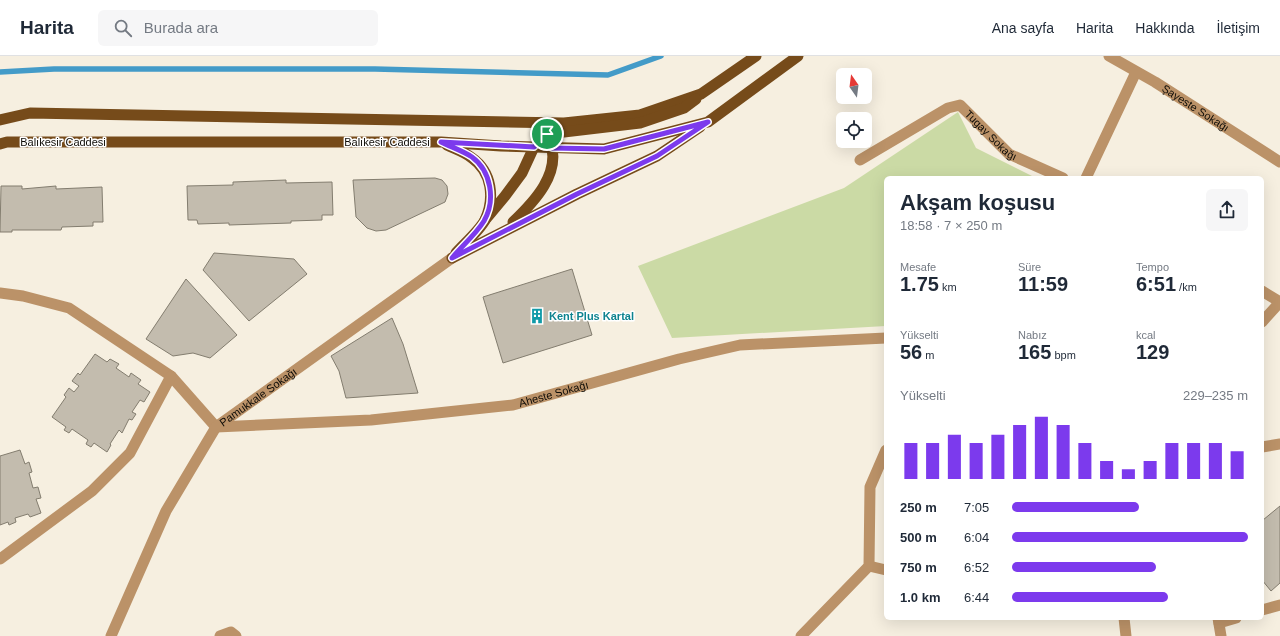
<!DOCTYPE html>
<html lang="tr">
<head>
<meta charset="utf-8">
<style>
	:root { --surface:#fff; --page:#f6f6f7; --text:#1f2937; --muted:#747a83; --line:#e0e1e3; --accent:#7c3aed }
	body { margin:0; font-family:Arial,sans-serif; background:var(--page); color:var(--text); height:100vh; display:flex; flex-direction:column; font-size:15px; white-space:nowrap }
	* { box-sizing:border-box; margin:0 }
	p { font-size:13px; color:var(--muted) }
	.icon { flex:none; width:22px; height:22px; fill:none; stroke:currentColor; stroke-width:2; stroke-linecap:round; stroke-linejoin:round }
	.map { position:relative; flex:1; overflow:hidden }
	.panel { position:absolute; left:884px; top:120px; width:380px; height:444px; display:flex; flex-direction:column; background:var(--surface); border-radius:6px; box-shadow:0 4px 16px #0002 }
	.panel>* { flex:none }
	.needle { width:26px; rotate:346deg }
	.tools { position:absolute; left:836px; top:12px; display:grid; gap:8px }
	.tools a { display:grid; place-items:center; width:36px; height:36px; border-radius:6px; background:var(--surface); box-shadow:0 4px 16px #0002; font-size:20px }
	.pin { position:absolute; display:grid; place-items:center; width:34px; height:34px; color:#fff; margin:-17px; border:2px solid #fff; border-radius:50%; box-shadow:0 1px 4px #0007 }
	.round { display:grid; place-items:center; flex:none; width:42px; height:42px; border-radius:6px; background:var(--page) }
	.summary { display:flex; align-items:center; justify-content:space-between; height:68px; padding:0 16px }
	h1 { font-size:22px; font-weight:700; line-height:30px }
	.metrics { display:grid; grid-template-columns:repeat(3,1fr); gap:6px; height:68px; padding:4px 16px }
	.metrics div { display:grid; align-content:center }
	.metrics b { font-size:20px; font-weight:700 }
	.metrics small { font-size:11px; font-weight:400 }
	.metrics p { font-size:11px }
	.chart { height:112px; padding:8px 16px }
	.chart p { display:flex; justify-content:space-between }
	.chart svg { width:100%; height:72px; margin-top:4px; stroke:var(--accent); stroke-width:6 }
	ul { padding:0 16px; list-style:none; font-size:13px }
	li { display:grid; grid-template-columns:64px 48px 1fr; align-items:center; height:30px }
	li i { height:10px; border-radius:5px; background:var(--accent) }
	header { display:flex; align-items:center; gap:24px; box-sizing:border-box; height:56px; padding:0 20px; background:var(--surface); border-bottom:1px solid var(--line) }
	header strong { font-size:19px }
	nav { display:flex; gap:22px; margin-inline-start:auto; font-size:14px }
	.search { width:280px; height:36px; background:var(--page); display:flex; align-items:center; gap:10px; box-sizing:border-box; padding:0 14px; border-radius:6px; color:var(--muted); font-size:15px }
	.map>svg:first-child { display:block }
	.green { fill:#cbdaa5 }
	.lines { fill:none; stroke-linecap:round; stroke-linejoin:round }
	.stream { stroke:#439bc8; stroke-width:5.5 }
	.building { fill:#c3bcae; stroke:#837d6f }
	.service { stroke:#bb9268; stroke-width:11 }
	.minor { stroke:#bb9268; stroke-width:11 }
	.primary { stroke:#764b1a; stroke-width:11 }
	.route-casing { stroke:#fff; stroke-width:8 }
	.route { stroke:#7c3aed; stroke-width:5 }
	.labels { text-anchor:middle; stroke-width:3; stroke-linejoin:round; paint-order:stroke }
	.street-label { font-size:11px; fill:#0e0c07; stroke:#fff }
	.culture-label { font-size:11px; font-weight:bold; fill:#0d838f; stroke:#fff; text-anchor:start }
</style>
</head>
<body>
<header>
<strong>Harita</strong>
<div class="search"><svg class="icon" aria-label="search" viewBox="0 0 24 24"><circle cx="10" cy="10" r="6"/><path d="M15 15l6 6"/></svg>Burada ara</div>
<nav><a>Ana sayfa</a><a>Harita</a><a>Hakkında</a><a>İletişim</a></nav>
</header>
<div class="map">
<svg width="1280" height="580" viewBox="0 0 1280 580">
	<rect width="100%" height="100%" fill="#f6efe0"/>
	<polygon class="green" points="958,56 976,92 1036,122 886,122 886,270 672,282 638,210 844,132"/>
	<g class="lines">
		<polyline class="stream" points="0,16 54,13 375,13 608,19 661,0"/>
	</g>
	<g class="building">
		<polygon points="435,122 442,124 447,130 448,138 445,146 386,174 376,175 367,172 356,161 353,124"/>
		<polygon points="286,124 286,127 332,126 333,159 322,159 322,164 291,165 291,167 229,169 229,167 198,168 197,164 188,164 187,130 233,129 233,126"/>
		<polygon points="1,130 22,130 22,133 56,130 56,133 102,131 103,166 93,166 93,170 62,171 61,174 12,174 12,176 0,176"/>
		<polygon points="214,197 294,203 307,218 249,265 203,214"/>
		<polygon points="572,213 592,279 503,307 483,241"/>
		<polygon points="186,223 237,279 210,302 193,297 173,300 146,283"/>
		<polygon points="392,262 403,288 418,337 346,342 339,315 331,300"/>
		<polygon points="95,298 107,306 110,303 119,308 116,312 129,321 131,317 141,324 138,328 150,336 144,346 140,344 132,356 136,358 132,364 129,363 122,377 119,374 110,388 111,389 107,396 94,387 91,391 86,388 88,384 72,373 69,377 64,374 66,371 52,361 66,341 64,339 69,332 74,336 79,330 72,325 78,317 80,319"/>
		<polygon points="20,394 25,408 29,406 32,416 29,417 33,432 38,431 41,442 36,443 41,457 30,461 28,458 15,462 16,466 9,469 8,466 0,469 0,400"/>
		<polygon points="1280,450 1280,527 1271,535 1262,524 1262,463 1263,464"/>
	</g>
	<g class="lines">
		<g class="service">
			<polyline points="0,237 23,240 69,252 171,320 216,371"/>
			<polyline points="0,503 92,435 130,397 171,320"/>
		</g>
		<g class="minor">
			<path id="s1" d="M1109,0L1155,26L1280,106"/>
			<path id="s2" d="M860,104L948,52L960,49L1009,98L1063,122"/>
			<polyline points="1086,122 1136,16"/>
			<polyline points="1262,235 1280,246"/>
			<polyline points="1262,266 1280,246"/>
			<path id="s3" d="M216,371L371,364L513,349L679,303L740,289L886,282"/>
			<polyline points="1262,391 1280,388"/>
			<polyline points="869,510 886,514"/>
			<polyline points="1262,554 1280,549"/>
			<polyline points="1124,562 1126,580"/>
			<polyline points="1218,562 1221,580"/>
			<polyline points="1219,567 1236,562"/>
			<path id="s4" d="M111,580L166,455L216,371L452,202"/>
			<polyline points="220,580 231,576 236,580"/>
			<polyline points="801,580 869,510 870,431 886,394"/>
		</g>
		<g class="primary">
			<polyline points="0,64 30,57 564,67 640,59 701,38 756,0"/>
			<polyline points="0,88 7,86 441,86 501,90 604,93 708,66 798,0"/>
			<path d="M447,89C455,93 465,96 472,102C492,116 495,142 485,164C480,174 464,188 456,197"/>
			<polyline points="485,164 505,140 522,117 534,91 547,78 640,67 684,52 696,43"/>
			<path d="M513,166C534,146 562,117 550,85"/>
			<polyline points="452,202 577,138 657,100 700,71"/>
		</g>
	</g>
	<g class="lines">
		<defs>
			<path id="route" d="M708,66L657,100L577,138L452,202C462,190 476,178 484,165C496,144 491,115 472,101C463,95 451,91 441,86L534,91L547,78L552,92L604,93Z"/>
		</defs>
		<use href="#route" class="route-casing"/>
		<use href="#route" class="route"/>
	</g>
	<defs>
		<symbol id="building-bare" viewBox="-9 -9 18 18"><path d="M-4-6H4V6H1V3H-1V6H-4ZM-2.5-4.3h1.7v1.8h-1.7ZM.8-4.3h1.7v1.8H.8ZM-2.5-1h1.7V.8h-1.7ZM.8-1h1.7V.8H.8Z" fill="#0f9aa8" stroke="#fff" stroke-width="2.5" paint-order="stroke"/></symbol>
	</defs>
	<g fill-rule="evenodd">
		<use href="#building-bare" x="526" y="249" width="22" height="22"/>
	</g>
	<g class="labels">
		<g class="street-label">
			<text dy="4" stroke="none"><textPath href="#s1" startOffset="101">Şayeste Sokağı</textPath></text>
			<text dy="4" stroke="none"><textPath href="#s2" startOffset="158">Tugay Sokağı</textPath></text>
			<text x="63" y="90">Balıkesir Caddesi</text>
			<text x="387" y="90">Balıkesir Caddesi</text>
			<text dy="4" stroke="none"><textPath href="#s3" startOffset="340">Aheste Sokağı</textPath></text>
			<text dy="4" stroke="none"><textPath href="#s4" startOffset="286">Pamukkale Sokağı</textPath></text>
		</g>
		<g class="culture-label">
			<text x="549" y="264">Kent Plus Kartal</text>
		</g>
	</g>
</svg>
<div class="tools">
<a><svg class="needle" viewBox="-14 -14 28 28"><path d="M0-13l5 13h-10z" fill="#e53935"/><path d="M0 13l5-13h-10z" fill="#747a83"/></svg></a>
<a><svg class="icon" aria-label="locate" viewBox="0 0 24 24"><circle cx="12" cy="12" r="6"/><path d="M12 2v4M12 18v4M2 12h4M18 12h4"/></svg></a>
</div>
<div class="pin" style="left:547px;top:78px;background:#1e9e55"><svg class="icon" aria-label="arrive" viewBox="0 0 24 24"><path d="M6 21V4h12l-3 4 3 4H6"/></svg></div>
<section class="panel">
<div class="summary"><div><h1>Akşam koşusu</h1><p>18:58 · 7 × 250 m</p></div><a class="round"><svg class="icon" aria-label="share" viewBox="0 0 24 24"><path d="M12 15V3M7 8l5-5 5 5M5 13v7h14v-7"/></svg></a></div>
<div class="metrics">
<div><p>Mesafe</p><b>1.75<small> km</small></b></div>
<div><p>Süre</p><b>11:59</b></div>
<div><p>Tempo</p><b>6:51<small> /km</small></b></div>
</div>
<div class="metrics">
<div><p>Yükselti</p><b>56<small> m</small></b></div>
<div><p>Nabız</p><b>165<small> bpm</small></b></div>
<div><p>kcal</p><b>129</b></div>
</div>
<div class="chart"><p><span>Yükselti</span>229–235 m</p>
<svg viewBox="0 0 160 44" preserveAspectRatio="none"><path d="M5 44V22M15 44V22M25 44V17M35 44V22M45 44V17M55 44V11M65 44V6M75 44V11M85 44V22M95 44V33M105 44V38M115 44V33M125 44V22M135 44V22M145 44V22M155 44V27"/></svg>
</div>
<ul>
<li><b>250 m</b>7:05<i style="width:54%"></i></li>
<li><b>500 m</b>6:04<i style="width:100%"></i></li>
<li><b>750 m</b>6:52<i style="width:61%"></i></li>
<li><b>1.0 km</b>6:44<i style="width:66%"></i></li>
</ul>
</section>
</div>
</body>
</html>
